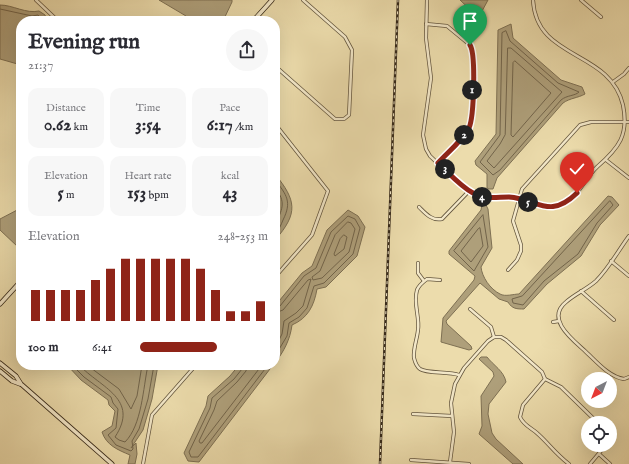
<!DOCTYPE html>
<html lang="en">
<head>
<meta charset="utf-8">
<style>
	:root { --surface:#fff; --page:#f7f7f7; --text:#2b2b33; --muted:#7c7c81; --accent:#8f2418 }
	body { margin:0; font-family:"IM FELL English",serif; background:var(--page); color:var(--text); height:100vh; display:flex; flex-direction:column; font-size:15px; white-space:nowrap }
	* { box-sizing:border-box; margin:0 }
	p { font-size:13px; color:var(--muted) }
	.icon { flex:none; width:22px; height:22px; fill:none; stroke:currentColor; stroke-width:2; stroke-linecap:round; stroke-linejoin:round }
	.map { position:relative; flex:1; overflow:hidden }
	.panel { position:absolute; left:16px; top:16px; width:264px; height:354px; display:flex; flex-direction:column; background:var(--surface); border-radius:16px; box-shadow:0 4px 16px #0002 }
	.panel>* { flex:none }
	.needle { width:26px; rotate:222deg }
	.buttons { position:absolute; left:581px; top:372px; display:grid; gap:8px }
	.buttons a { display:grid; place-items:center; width:36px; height:36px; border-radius:50%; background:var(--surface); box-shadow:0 4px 16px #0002; font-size:20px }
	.pin { position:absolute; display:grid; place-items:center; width:34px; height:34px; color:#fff; margin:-41px -17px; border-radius:50% 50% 50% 0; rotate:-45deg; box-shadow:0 0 4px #0007 }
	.pin .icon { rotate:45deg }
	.km { position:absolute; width:20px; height:20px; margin:-10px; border-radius:50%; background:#222; color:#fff; font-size:11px; line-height:20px; text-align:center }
	.round { display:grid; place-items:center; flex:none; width:42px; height:42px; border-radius:21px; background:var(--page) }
	.headline { display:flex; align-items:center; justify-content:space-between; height:68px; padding:0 12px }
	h1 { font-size:22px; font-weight:700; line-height:30px }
	.figures { display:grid; grid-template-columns:repeat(3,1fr); gap:6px; height:68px; padding:4px 12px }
	.figures div { display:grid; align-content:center; border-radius:10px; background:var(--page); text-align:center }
	.figures b { font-size:17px; font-weight:700 }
	.figures small { font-size:11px; font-weight:400 }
	.figures p { font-size:11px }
	.chart { height:112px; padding:8px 12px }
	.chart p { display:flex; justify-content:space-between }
	.chart svg { width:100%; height:72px; margin-top:4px; stroke:var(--accent); stroke-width:6 }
	ul { padding:0 12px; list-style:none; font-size:13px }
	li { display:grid; grid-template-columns:64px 48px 1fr; align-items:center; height:30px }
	li i { height:10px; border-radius:5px; background:var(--accent) }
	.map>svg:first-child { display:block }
	.water { fill:#ae9f7a; stroke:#7e7053 }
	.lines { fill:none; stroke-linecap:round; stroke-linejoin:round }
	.shore { stroke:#72644a; stroke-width:1 }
	.street-casing { stroke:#64563e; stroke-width:4 }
	.secondary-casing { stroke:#362919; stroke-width:5 }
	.street { stroke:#f3e8c9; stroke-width:2.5 }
	.secondary { stroke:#f3e8c9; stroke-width:3.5 }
	.rail-casing { stroke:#362919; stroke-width:2.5 }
	.rail { stroke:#f3e8c9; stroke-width:1; stroke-dasharray:3; stroke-linecap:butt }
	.route-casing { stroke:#fff; stroke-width:8 }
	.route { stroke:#8f2418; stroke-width:5 }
</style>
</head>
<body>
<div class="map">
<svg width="629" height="464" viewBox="0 0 629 464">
	<rect width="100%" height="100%" fill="#ecdcac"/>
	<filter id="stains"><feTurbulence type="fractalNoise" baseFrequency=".005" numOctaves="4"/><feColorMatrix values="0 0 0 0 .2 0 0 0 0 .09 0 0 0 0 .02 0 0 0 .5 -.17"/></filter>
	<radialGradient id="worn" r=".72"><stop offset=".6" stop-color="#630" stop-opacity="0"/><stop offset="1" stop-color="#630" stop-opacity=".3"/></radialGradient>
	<g class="water">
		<polygon points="159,0 232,0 232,2 223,21 190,21 186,16"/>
		<polygon points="460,0 488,0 481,13 475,14"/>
		<path d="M0,5C13,5 26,14 39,11L45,15L47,21H21V65L0,59Z"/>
		<path d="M511,24L513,38L561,80L582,87L585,94C578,98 570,98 563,103L497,178L493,189H489L487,188V174L476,165L475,161L496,134L498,30Z"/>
		<path d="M275,174C296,200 299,213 275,240Z"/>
		<path d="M608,196L612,197L619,205L600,225L581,256L547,284L524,309C517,309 512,309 508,302L499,299L480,283L446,321L447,324L471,346L472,349L469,350L441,342L443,318L474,280L475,276L449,254V251L481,210L482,204L485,203L488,209L492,248L481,267C482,277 490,289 500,294C505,297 514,294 519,294Z"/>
		<polygon points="21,208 21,247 18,247 0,230 0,219"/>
		<path d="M348,210L358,216L365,227L357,256L326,287L317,289C314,306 308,318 292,325C290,340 284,351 275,363V306L302,273L312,266L327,230Z"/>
		<path d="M481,357H487C493,365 504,371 506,382L489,404L488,414L492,433L496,439L523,464H513L479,434L482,426L481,396L494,376L493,372L479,359Z"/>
		<path d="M67,365H158L152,399L143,430L131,448L136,443L137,454L135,464H128L130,455C118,450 106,445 102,432L112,426L115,411L109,405L108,400L81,380Z"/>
		<polygon points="239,365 273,365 199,462 188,461 184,453 206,406 208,396 230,376"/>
	</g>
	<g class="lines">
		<g class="shore">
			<polyline points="0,9 32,16 38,15 43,21"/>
			<path d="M506,31L510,41L558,83L579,92C575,96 567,95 561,100L500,170L493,175L480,162L500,135L502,33Z"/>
			<polygon points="508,48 511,48 562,92 494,168 487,161 500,144 505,135"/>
			<polygon points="515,61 551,93 513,137 511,135 513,63"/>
			<path d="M275,180C287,195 292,202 283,220C281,225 279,230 275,234"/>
			<path d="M275,188C287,202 282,210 275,225"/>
			<polygon points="610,201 613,205 597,223 578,254 544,281 523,305 513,303 512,299 522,296"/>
			<polygon points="483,215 488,247 474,271 454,251"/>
			<polygon points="348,222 351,223 355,229 349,252 322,278 313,280 312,277 320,271 335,235"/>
			<polygon points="480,228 483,246 471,262 461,251 478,229"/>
			<polygon points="344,235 347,237 344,249 335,256 334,254 340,239"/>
			<polyline points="275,308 280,306 304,276 316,268 331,232 348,216 355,219 360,228 353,254 324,283 314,286 307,308 299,317 289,323 287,336 275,356"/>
			<polyline points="275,313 283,310 308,280 311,279 303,306 296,313 284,321 282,334 275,348"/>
			<polyline points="72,365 84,377 111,397 113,403 118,409 116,428 108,435 116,445 131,451 133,449 132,441 139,429 148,399 154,365"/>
			<path d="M79,365C101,388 140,399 115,437L119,440L125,442C142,425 143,388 148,365"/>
			<polyline points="87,365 119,389 131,409 137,396 142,365"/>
			<polyline points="242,365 242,369 234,379 212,398 210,408 189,452 191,457 198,457 268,365"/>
			<polyline points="247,365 246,371 237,382 217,401 214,410 199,441 200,443 202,443 262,365"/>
		</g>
		<defs>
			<g id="street">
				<polyline points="36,0 58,21"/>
				<path d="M427,0L426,38L431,78L423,135L426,149L430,156C443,168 458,185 473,193C486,201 501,196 515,198C525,200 534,206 544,207C551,207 558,206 565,202C580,195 585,178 597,167C619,148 629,135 623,105C610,49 536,61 533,0"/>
				<polyline points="581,0 601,17"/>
				<polyline points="426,24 447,26 470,45 474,56 471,121 465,133 438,163"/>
				<polyline points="275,66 335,119 344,119 349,115 352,50 345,37 303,0"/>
				<polyline points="613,82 624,74 629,68"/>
				<polyline points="275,124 328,191 312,235 275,277"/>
				<polyline points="606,160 629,178"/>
				<path d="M419,207C426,214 432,221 442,219L469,191"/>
				<polyline points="611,261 629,276"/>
				<polyline points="418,263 418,273 424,281"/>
				<polyline points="508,270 517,260 521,251 521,245 513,221 522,189 580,125 591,122 629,122"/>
				<path d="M440,280L427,279C423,282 419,285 417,290C413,304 420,317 418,330C417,340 413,348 414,358C415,362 416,366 420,369C427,374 449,371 459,375"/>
				<polyline points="581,291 614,320"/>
				<polyline points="470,309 491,327 494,337"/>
				<polyline points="553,322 559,321"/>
				<polyline points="494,337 501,337 506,340 542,372 545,379 561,387 598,423"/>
				<path d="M629,377L624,379C609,377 596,361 585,351C573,340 545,319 566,302C575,294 587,289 596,281C609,268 618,251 629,236"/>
				<path d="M545,379L523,405L520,417C524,426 532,428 538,434C549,444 557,455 569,464"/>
				<polyline points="413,414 452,416"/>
				<polyline points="599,454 610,464"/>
				<polyline points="411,460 469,464"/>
				<polyline points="450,462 454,432 451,403 455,384 464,368 488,341 494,337"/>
				<polyline points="143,464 152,415 196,365"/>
				<polyline points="590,464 606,445"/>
			</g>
			<g id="secondary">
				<polyline points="253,21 272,0"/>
				<polyline points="0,304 21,281"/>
				<polyline points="0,363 16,376 21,384 112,464"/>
				<polyline points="0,371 12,381 20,384"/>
			</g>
		</defs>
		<use href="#street" class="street-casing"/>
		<use href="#secondary" class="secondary-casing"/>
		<use href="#street" class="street"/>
		<use href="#secondary" class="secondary"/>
		<defs>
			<polyline id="rail" points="380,464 398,0"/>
		</defs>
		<use href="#rail" class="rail-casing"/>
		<use href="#rail" class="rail"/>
	</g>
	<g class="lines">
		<defs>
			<path id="route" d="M470,45C476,54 474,117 469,128C462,141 448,152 438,163C449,173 460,186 473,193C484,200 497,197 509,197C538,199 549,220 577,193"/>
		</defs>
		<use href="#route" class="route-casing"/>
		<use href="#route" class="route"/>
	</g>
	<rect width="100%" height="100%" filter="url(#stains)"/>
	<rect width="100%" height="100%" fill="url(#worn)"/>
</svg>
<div class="buttons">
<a><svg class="needle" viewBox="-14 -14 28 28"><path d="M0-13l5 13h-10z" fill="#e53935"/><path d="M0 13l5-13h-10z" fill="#7c7c81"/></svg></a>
<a><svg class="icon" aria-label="locate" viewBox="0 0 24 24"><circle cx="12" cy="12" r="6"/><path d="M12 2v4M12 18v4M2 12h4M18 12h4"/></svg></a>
</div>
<div class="pin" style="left:470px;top:45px;background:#1e9e55"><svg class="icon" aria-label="arrive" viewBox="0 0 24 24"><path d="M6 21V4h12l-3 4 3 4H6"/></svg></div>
<div class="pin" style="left:577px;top:193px;background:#d93025"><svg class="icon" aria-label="check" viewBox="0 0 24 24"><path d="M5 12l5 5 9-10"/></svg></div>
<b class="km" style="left:472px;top:90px">1</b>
<b class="km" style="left:464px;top:135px">2</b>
<b class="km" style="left:445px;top:169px">3</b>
<b class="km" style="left:482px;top:197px">4</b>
<b class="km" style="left:528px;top:202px">5</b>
<section class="panel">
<div class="headline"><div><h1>Evening run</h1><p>21:37</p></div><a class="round"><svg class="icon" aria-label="share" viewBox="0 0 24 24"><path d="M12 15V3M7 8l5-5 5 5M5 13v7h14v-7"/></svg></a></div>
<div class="figures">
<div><p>Distance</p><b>0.62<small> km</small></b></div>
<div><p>Time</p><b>3:54</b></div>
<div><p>Pace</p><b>6:17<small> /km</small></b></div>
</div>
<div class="figures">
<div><p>Elevation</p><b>5<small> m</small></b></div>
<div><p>Heart rate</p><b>153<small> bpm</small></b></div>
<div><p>kcal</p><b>43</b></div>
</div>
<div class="chart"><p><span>Elevation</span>248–253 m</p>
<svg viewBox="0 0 160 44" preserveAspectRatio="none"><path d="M5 44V25M15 44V25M25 44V25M35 44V25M45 44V19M55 44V12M65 44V6M75 44V6M85 44V6M95 44V6M105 44V6M115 44V12M125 44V25M135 44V38M145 44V38M155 44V32"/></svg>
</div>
<ul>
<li><b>100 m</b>6:41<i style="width:60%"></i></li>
</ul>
</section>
</div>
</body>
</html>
